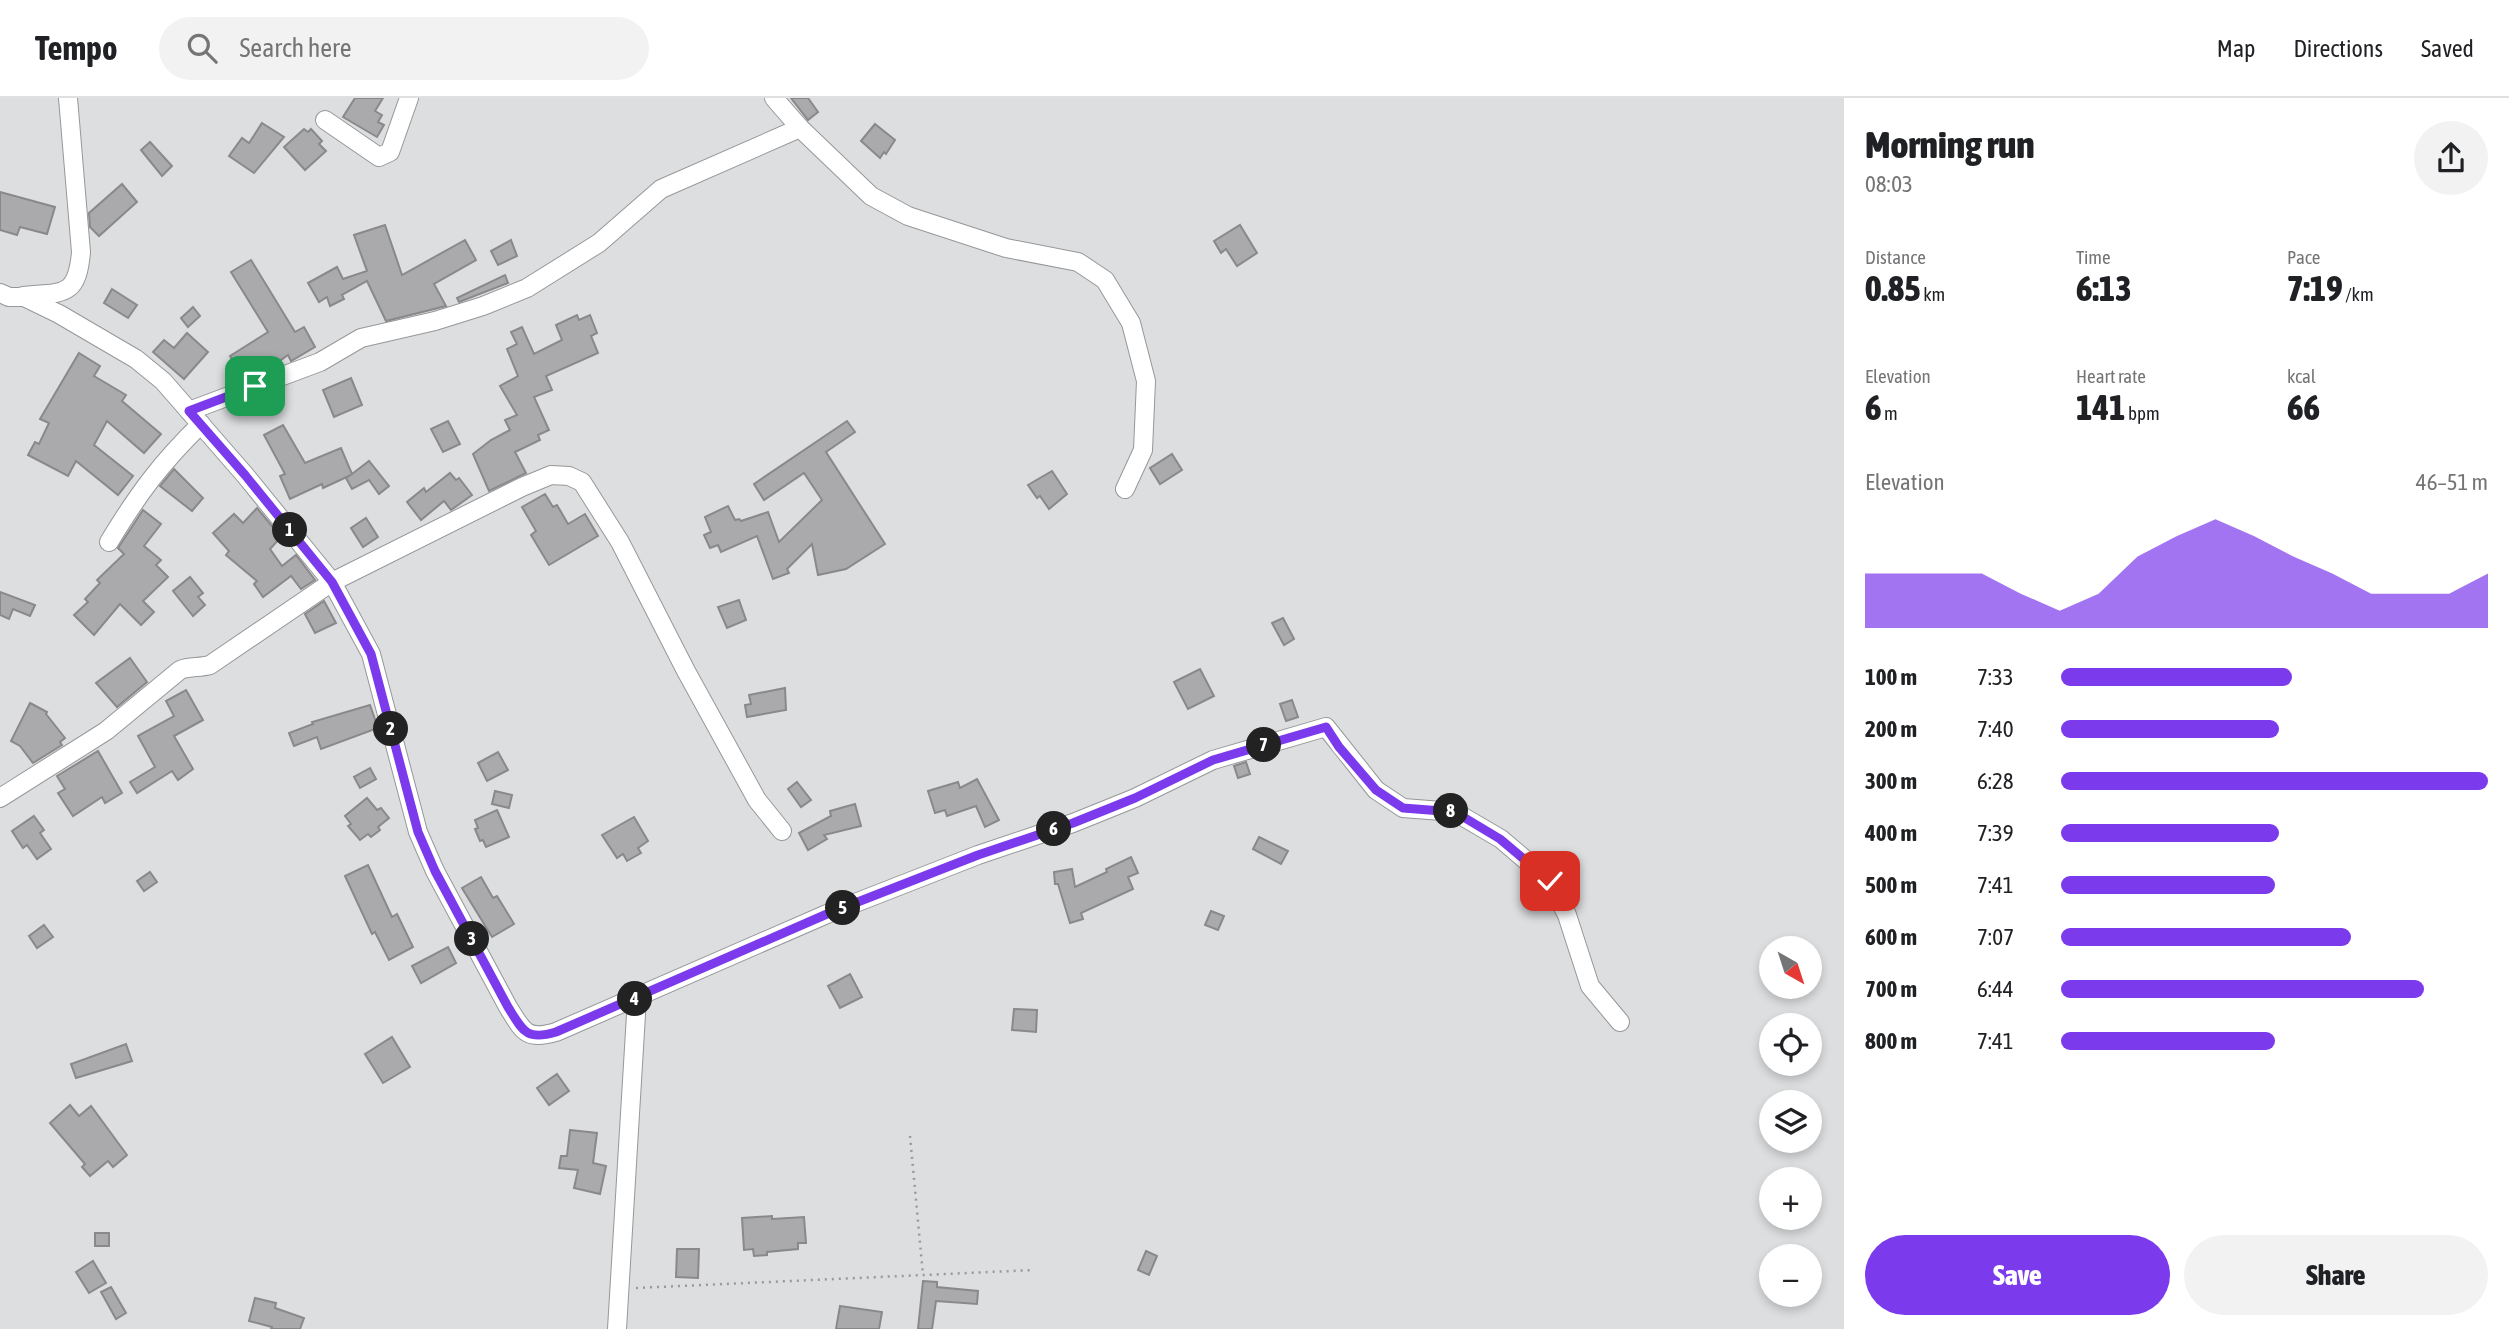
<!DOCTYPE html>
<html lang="en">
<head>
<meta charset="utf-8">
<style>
	:root { --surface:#fff; --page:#f2f2f2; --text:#202124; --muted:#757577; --line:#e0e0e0; --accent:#7c3aed }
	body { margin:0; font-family:"Asap Condensed",sans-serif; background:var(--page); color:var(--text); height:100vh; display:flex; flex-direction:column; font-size:26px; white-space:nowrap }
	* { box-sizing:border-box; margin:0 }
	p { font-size:23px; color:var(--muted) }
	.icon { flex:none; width:38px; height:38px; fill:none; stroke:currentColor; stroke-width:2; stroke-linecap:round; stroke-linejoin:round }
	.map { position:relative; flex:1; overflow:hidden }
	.sheet { display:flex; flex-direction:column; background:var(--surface); width:665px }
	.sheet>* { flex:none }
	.needle { width:46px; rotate:141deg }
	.controls { position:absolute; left:1759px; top:838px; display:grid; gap:14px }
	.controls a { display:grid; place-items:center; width:63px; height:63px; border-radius:50%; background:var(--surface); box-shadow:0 4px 10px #0003; font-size:35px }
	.pin { position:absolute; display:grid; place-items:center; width:60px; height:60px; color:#fff; margin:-30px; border-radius:14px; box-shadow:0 4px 10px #0006 }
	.km { position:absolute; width:35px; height:35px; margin:-18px; border-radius:50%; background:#222; color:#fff; font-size:19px; line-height:35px; text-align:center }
	.round { display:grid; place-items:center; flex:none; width:74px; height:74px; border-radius:37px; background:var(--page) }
	.head { display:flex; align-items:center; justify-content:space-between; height:119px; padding:0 21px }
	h1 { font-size:38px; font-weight:800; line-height:52px }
	.figures { display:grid; grid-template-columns:repeat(3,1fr); gap:10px; height:119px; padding:7px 21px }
	.figures div { display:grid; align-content:center }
	.figures b { font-size:35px; font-weight:800 }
	.figures small { font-size:19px; font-weight:400 }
	.figures p { font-size:19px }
	.chart { height:196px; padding:14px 21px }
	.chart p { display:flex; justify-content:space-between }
	.chart svg { width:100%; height:126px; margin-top:7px; fill:var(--accent); opacity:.7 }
	.cta { display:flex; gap:14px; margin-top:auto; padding:14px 21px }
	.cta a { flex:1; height:80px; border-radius:42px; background:var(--accent); color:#fff; font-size:28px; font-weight:800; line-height:80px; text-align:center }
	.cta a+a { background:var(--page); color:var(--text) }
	ul { padding:0 21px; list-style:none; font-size:23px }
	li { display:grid; grid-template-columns:112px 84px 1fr; align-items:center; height:52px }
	li i { height:18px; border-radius:9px; background:var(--accent) }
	header { display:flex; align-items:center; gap:42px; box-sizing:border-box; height:98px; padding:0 35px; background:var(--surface); border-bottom:2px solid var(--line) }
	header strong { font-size:33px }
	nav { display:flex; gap:38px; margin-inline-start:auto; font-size:24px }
	.search { width:490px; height:63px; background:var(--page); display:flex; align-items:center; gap:18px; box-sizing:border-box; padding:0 24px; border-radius:38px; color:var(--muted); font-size:26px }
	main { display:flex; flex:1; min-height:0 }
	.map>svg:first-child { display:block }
	.building { fill:#aaaaac; stroke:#89898b; stroke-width:2 }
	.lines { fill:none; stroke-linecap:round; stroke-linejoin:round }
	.minor-casing { stroke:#969799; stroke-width:20 }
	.path { stroke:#98999a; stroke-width:2.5; stroke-dasharray:2 5; stroke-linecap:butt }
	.minor { stroke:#fff; stroke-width:18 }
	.route-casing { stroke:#fff; stroke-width:14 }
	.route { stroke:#7c3aed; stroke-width:9 }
</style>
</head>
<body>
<header>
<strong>Tempo</strong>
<div class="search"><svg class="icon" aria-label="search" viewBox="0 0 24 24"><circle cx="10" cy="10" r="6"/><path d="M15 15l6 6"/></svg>Search here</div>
<nav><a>Map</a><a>Directions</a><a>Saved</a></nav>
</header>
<main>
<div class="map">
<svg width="1844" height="1231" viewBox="0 0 1844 1231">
	<rect width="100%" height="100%" fill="#dcdee0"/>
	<g class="building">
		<polygon points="355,0 383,0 375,13 382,17 378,24 384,27 377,39 343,19"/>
		<polygon points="791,0 808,0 818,14 808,22"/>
		<polygon points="262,25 284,39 254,75 229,58 242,40 249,45"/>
		<polygon points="875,26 895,42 886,56 884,54 880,60 861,43"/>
		<polygon points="304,31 308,34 311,31 322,43 319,46 326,53 305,72 284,49"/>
		<polygon points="150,44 172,68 162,78 141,52"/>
		<polygon points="122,86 137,104 99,138 90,129 89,115"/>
		<polygon points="0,94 55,109 47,136 20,129 17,137 0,132"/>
		<polygon points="385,127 402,177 465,142 476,162 434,186 446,208 386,223 367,183 342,197 344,201 330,208 327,199 319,204 308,185 337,169 343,181 367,173 354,137"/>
		<polygon points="1240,127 1257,155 1237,168 1226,151 1221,155 1214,143"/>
		<polygon points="511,142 517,158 498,167 491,153"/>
		<polygon points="251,162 295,234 304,229 315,249 291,263 288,257 267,272 260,274 257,271 244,280 230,258 268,234 231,174"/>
		<polygon points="505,177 508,185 459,204 457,200"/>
		<polygon points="112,191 137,207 128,220 104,205"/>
		<polygon points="193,209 200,218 188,229 181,220"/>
		<polygon points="577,217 579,222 590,217 597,235 591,238 598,255 546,278 552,292 534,299 549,332 538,337 540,342 515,354 526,375 489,393 473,356 491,342 510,332 505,322 517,317 500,288 518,278 507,251 517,246 511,234 522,229 534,256 562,242 556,227"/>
		<polygon points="187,235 208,254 184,281 153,254 164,242 174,250"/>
		<polygon points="79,255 100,268 94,278 126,297 122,303 161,336 144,355 107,323 94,347 133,378 118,397 76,363 68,378 28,357 35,344 39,346 49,325 40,321"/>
		<polygon points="351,280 362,307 334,319 323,292"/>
		<polygon points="448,323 460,346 443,354 431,331"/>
		<polygon points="847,323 855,334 826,354 885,446 846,471 818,477 812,446 787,471 789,475 773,481 757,438 721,454 718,447 710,450 704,437 711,434 705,419 728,408 735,422 739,421 741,423 768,414 779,444 822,402 804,375 764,402 754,386"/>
		<polygon points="283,327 305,365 341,350 352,376 369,363 389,388 379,396 369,382 352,391 346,380 351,377 323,390 322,386 290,401 280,378 285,376 264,337"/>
		<polygon points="1172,356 1182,372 1160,386 1150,370"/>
		<polygon points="174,371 203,400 192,413 160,388"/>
		<polygon points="1052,373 1067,396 1049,411 1040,398 1037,400 1028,387"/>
		<polygon points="450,375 456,382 459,380 472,397 451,412 444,403 421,422 407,404 424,390 426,394"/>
		<polygon points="545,396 553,409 557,407 568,426 585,416 598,438 549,467 531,437 536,433 522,409"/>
		<polygon points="257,410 281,439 270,451 282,468 296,457 315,482 301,491 291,478 263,499 254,486 257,483 226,457 229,453 213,435 234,416 243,425"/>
		<polygon points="143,412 161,426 144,448 161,462 156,467 168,479 143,503 154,514 141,527 120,506 94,537 74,517 88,504 85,501 100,485 97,482 124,456 118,450"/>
		<polygon points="366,420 378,439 363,449 351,430"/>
		<polygon points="190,479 203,495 198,499 205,507 193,518 173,493"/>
		<polygon points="0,494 35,507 30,518 13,511 9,521 0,517"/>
		<polygon points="739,502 746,522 727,530 718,509"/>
		<polygon points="324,503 336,525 315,535 305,516"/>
		<polygon points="1283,520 1294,541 1284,547 1272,525"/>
		<polygon points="130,560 147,584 117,609 96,585"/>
		<polygon points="1200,571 1214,598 1188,611 1174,584"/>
		<polygon points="785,590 786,612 747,619 745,607 751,606 749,597"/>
		<polygon points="186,592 203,622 174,638 193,671 178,682 172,673 137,695 130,684 155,669 138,638 174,618 166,603"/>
		<polygon points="1292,602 1298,619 1286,623 1280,606"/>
		<polygon points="30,605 47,614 46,616 65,640 60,644 62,647 33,665 20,648 11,643"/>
		<polygon points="370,607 378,630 321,651 317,639 294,648 289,635 313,626 312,624"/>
		<polygon points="98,653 122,695 105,705 102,699 73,718 58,695 65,691 57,678"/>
		<polygon points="498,654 508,672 487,683 478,665"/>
		<polygon points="1246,664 1250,676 1238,680 1234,668"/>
		<polygon points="370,670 376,681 360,690 354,679"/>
		<polygon points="977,681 999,722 985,729 976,708 947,718 945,712 935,715 928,693 958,684 960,690"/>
		<polygon points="797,684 811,702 801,709 788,691"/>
		<polygon points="495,693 512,697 509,710 492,706"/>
		<polygon points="367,700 377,712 381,710 389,720 378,729 380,732 371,739 368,736 360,742 348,728 351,726 345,718"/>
		<polygon points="855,706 861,728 824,737 827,741 808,752 799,735 831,718 830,713"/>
		<polygon points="497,712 509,739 486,749 483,742 480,743 475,731 478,730 475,722"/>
		<polygon points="34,718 44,732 40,735 51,751 37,761 27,747 23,750 12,733"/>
		<polygon points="634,719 648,743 638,750 641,755 627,763 623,756 617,760 602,737"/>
		<polygon points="1259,739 1288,753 1281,766 1253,751"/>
		<polygon points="1131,759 1138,775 1128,779 1133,791 1081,815 1083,821 1070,825 1058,786 1055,786 1054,774 1072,771 1075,789 1107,774 1106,771"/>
		<polygon points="368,767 392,819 397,816 413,849 389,862 375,834 372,836 345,778"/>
		<polygon points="150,774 157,784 144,793 137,783"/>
		<polygon points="481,779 493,800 497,798 514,826 492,839 462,790"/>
		<polygon points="1211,813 1224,818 1218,832 1205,827"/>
		<polygon points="44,827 53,839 37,850 29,838"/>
		<polygon points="448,849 456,865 421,885 412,868"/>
		<polygon points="850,876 862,899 840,910 828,888"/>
		<polygon points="1014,911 1037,912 1036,934 1012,932"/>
		<polygon points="392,939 410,969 383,985 365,956"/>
		<polygon points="126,946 132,963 76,980 71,966"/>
		<polygon points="557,976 569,993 549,1007 537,990"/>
		<polygon points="70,1007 79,1018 91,1008 127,1057 113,1069 108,1063 90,1078 82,1069 85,1066 50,1025"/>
		<polygon points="570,1032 597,1035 593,1065 606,1068 600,1096 574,1090 578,1072 559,1070 561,1058 567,1058"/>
		<polygon points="772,1118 772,1121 804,1119 806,1145 798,1145 798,1151 767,1154 767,1157 754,1158 753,1151 744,1152 742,1120"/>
		<rect x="95" y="1135" width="14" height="13"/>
		<polygon points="677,1151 699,1151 698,1180 676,1179"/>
		<polygon points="1146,1153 1157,1158 1149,1177 1138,1172"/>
		<polygon points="93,1163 106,1185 89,1195 76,1174"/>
		<polygon points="923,1183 937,1184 937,1189 978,1193 977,1206 936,1203 932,1231 918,1231"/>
		<polygon points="111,1189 126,1215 116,1221 101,1194"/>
		<polygon points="255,1200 276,1205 275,1210 304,1220 300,1231 271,1231 272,1229 249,1223"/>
		<polygon points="840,1208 882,1214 879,1231 836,1231"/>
	</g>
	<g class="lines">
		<defs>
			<g id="minor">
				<polyline points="774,0 800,30 871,98 908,118 1006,150 1078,164 1105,182 1131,225 1146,283 1143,352 1125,391"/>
				<polyline points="325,22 379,59 390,54 409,0"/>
				<path d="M0,195L9,199H24L59,216L136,261L163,283L245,377L332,484L371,556L418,734L435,773L508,909C523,933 526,943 556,934L827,816L978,757L1073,725L1135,700L1213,662L1326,629L1376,692L1403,710L1455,714L1501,741L1550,783L1567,817L1590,888L1620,924"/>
				<path d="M23,198C63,194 77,200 81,154L68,0"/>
				<polyline points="189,313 320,264 361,240 435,223 483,208 527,190 599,145 661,91 800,30"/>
				<path d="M109,444C138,396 161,365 201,326"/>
				<path d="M0,700L106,633L180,572C190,568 199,570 210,567L332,484L522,389L551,377L569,378L582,384L620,444L686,573L757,702L782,733"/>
				<polyline points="617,1231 637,900"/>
			</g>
		</defs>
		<use href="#minor" class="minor-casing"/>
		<g class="path">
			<polyline points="910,1038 923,1177"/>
			<polyline points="636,1190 1034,1172"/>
		</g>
		<use href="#minor" class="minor"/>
	</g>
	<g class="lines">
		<defs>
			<path id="route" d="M255,288L189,313L245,377L332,484L371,556L418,734L435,773L508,909C523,933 526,943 556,934L827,816L978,757L1073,725L1135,700L1213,662L1326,629L1339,649L1376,692L1403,710L1455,714L1500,741L1550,783"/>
		</defs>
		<use href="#route" class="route-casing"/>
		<use href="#route" class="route"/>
	</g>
</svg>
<div class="controls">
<a><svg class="needle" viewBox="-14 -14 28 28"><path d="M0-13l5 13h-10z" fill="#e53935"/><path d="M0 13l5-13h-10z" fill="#757577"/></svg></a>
<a><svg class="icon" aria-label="locate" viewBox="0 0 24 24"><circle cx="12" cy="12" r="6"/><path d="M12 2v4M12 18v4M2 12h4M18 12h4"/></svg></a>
<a><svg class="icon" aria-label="layers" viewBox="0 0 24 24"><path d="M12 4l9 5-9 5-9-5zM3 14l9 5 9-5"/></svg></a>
<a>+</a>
<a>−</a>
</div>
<div class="pin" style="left:255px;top:288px;background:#1e9e55"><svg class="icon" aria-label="arrive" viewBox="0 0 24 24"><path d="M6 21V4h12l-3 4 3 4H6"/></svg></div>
<div class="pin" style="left:1550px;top:783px;background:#d93025"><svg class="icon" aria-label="check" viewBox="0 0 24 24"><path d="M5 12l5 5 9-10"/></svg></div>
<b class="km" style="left:290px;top:432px">1</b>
<b class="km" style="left:391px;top:631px">2</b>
<b class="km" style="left:472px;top:841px">3</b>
<b class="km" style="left:635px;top:901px">4</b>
<b class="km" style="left:843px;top:810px">5</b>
<b class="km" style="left:1054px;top:731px">6</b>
<b class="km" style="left:1264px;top:647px">7</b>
<b class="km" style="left:1451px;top:713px">8</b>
</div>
<section class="sheet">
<div class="head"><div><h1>Morning run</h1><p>08:03</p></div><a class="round"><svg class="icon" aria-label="share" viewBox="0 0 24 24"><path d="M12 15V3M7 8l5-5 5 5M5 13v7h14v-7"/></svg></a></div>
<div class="figures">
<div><p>Distance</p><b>0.85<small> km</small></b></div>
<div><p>Time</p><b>6:13</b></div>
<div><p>Pace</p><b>7:19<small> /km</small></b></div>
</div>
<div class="figures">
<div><p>Elevation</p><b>6<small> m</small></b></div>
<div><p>Heart rate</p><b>141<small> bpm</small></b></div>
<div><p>kcal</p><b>66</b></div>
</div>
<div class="chart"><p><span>Elevation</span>46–51 m</p>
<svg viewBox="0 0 160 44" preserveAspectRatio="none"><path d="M0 44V25L10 25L20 25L30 25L40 32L50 38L60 32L70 19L80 12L90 6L100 12L110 19L120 25L130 32L140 32L150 32L160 25V44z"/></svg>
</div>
<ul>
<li><b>100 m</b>7:33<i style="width:54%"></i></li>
<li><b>200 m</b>7:40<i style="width:51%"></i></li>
<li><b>300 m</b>6:28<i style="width:100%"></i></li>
<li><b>400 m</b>7:39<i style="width:51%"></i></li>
<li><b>500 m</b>7:41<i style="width:50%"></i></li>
<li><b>600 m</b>7:07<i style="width:68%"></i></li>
<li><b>700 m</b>6:44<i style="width:85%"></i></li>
<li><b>800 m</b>7:41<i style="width:50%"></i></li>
</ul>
<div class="cta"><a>Save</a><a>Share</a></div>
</section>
</main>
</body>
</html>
